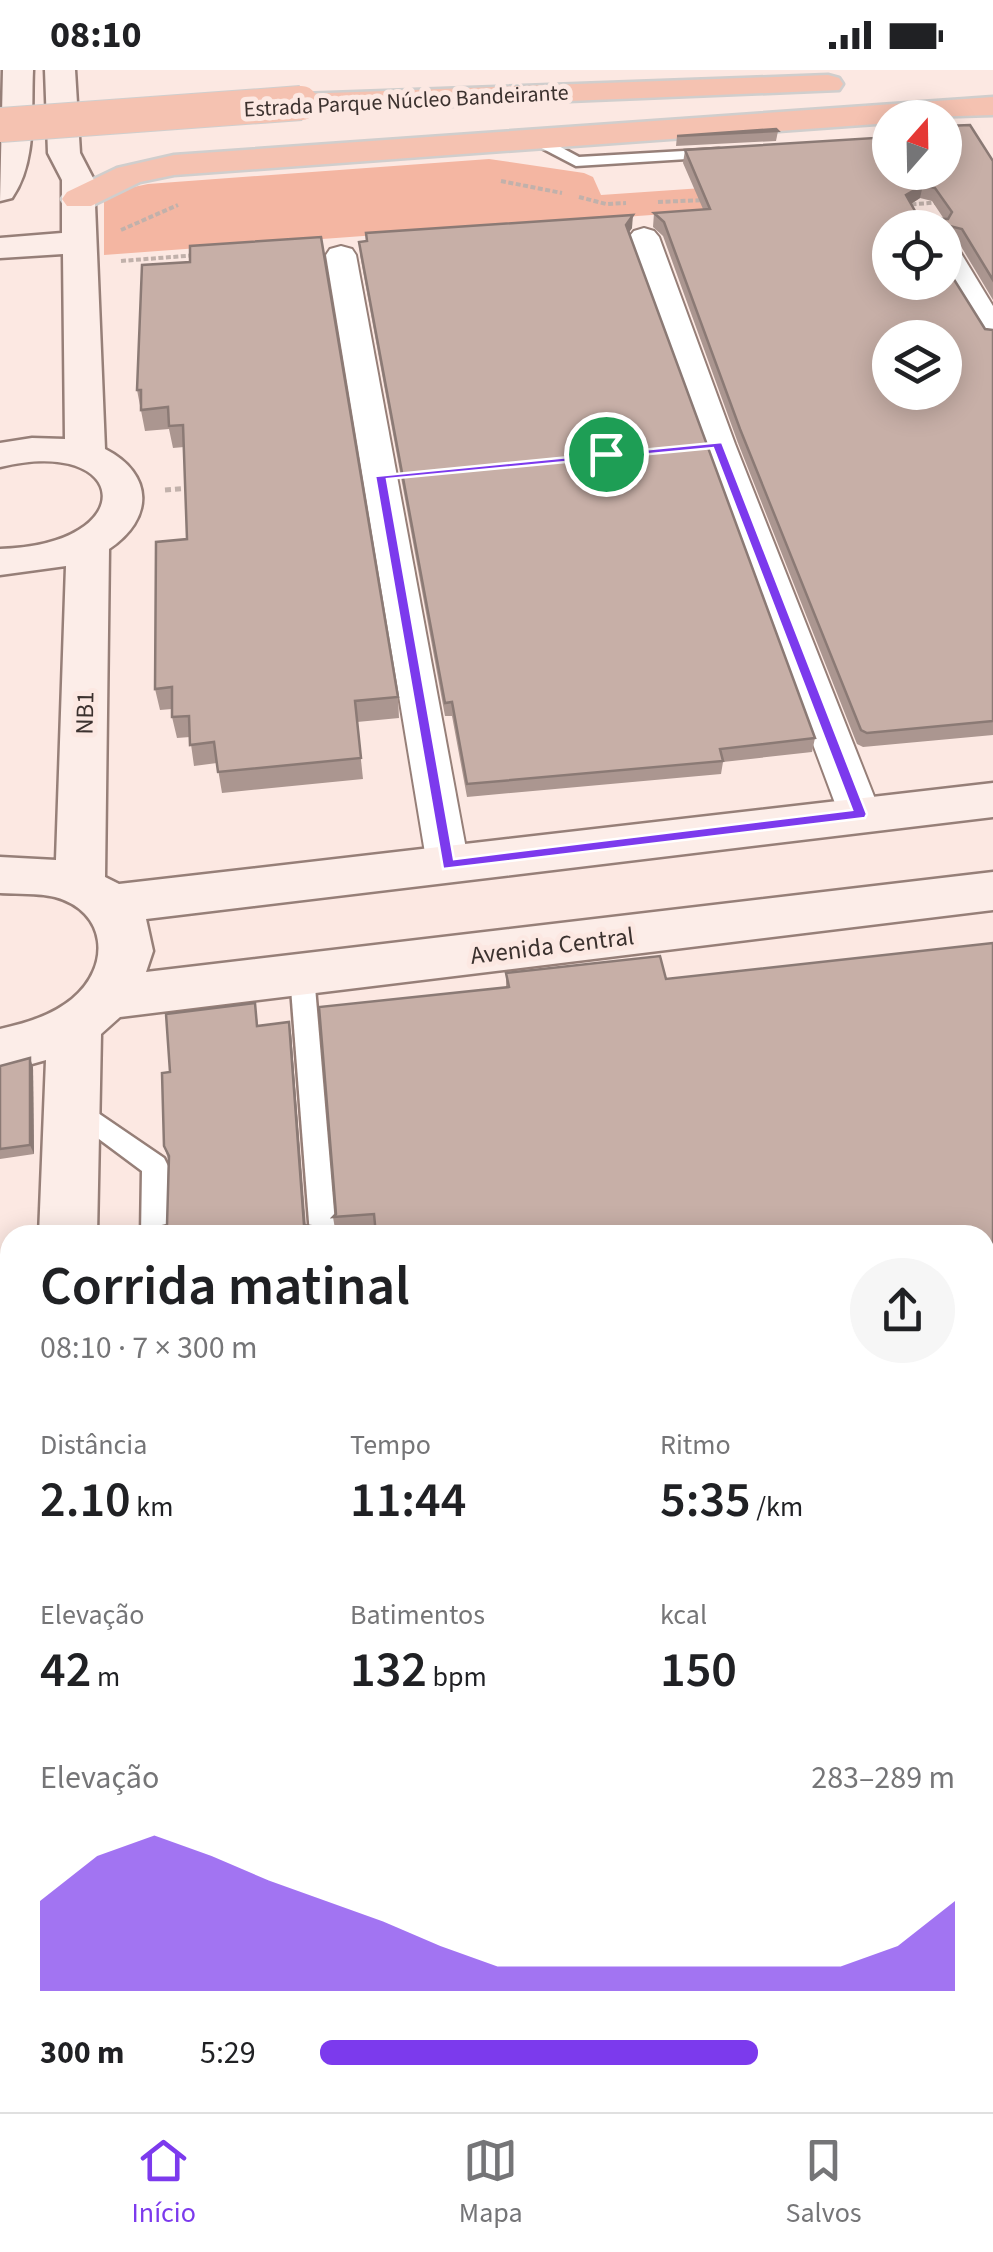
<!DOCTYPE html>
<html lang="pt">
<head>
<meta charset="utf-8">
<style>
	:root { --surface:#fff; --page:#f6f6f6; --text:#202124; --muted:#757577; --line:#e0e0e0; --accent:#7c3aed }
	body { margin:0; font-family:"Source Sans 3",sans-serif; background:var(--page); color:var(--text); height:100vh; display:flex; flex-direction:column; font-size:38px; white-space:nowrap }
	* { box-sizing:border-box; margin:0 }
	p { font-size:32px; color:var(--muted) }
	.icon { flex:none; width:55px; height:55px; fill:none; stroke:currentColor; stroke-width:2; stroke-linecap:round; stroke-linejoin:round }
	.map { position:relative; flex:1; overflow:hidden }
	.drawer { position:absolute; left:0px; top:1155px; width:995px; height:888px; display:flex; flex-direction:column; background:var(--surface); border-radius:30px 30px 0 0; box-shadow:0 5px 25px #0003 }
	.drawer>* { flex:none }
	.needle { width:65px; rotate:20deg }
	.buttons { position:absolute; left:872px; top:30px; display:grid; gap:20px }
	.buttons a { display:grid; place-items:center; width:90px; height:90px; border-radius:50%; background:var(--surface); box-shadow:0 5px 25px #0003; font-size:50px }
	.pin { position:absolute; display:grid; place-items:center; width:85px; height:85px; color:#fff; margin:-42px; border:5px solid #fff; border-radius:50%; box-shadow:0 2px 10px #0007 }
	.round { display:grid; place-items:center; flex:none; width:105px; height:105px; border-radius:52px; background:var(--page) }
	.summary { display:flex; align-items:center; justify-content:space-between; height:170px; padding:0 40px }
	h1 { font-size:55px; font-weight:600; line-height:75px }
	.metrics { display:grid; grid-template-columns:repeat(3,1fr); gap:15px; height:170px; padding:10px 40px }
	.metrics div { display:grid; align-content:center }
	.metrics b { font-size:50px; font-weight:600 }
	.metrics small { font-size:28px; font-weight:400 }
	.metrics p { font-size:28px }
	.chart { height:280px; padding:20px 40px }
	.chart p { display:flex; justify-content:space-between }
	.chart svg { width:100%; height:180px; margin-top:10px; fill:var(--accent); opacity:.7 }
	ul { padding:0 40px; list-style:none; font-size:32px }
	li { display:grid; grid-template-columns:160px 120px 1fr; align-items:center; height:75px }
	li i { height:25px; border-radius:12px; background:var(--accent) }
	.status { display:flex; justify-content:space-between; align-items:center; height:70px; padding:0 50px; background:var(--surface); direction:ltr }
	.status svg { height:28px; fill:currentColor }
	.menu { display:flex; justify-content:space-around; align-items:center; height:140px; border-top:2px solid var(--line); background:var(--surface); font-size:28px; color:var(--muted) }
	.menu a { display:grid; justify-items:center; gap:5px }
	.menu .selected { color:var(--accent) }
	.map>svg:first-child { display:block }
	.green { fill:#f4b6a2 }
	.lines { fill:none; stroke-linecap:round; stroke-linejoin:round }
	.lane-casing { stroke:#967f78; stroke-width:5 }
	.street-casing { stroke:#967f78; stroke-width:4 }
	.secondary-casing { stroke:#967f78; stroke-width:5 }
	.highway-casing { stroke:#d0cecd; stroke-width:5 }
	.path-far1 { stroke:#c1b1ab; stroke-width:4; stroke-dasharray:5 2.5; stroke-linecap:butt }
	.path { stroke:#c1b1ab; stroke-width:5; stroke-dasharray:6 4; stroke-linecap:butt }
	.lane { fill:#fff; fill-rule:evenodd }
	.street { fill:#fff; fill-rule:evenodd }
	.secondary { fill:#fcede8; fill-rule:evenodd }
	.highway { fill:#f5c2b1; fill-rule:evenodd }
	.highway-bridge-casing { stroke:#d0cecd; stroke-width:36; stroke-linecap:butt }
	.highway-bridge { stroke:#f5c2b1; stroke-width:34 }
	.wall { fill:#ab9690; fill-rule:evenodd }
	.shaded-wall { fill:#8b7a75 }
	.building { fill:#c7afa7; stroke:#8b7a75; stroke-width:2.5; fill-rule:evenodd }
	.route { fill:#7c3aed; stroke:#fff; stroke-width:2.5; fill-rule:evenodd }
	.labels { text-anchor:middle; stroke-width:10; stroke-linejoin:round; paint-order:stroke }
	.far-street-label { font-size:22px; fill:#3c322f; stroke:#fce8e2 }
	.street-label { font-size:25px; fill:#3c322f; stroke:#fce8e2 }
</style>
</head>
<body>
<div class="status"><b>08:10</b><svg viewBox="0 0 49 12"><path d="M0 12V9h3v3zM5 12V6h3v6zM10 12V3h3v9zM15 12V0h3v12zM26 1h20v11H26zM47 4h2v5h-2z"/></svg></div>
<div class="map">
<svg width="993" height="2042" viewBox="0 0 993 2042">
	<rect width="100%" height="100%" fill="#fce8e2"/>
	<polygon class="green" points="489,89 584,103 593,107 601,125 993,98 828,132 104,185 104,130 124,119 148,114"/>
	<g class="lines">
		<defs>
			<g id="lane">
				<polygon points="530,66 540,66 579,87 719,79 726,83 719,87 576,96 530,72"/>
				<polygon points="302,896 310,898 314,905 336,1165 310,1165 290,905 294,898"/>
				<polygon points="73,1026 164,1088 168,1096 167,1165 141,1165 142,1101 64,1043 60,1036 64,1029"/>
			</g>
			<g id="street">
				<polygon points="644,158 654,161 659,167 735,374 881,744 875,755 860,759 845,755 839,744 701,374 629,167 634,161"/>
				<polygon points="945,172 956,175 993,236 993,271 982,269 945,207"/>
				<polygon points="341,176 352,179 356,185 469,795 463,806 448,811 433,806 427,795 326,185 330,179"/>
			</g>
			<g id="secondary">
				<path d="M3,0H33C31,42 37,92 12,128L0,131Z"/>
				<path d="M45,0H75L80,83L94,110L105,379C154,404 154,449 109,479L105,807L119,814L993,713V747L146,849L153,881L146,902L993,802V840L120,947L101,964L97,1165H39L46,990L0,1003V959C26,953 51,946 72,929C112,896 107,841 55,827C38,823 17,824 0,823V787L56,790L66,496L0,505V479C143,475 131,365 0,397V373L32,368L65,369L63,184L0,188V168L62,163V110L48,83Z"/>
				<polygon points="993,1412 993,1476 985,1477 985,1413"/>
				<rect x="0" y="1503" width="10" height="68"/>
				<polygon points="993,1588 993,1658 985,1659 985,1589"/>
				<polygon points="10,1795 10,1869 0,1873 0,1799"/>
				<rect x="14" y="2032" width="80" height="10"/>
			</g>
			<g id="highway">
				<polygon points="828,5 839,8 843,14 839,20 301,42 290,40 285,33 290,26 301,24"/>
				<polygon points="993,27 993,45 890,48 890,53 174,105 140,112 91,136 67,136 62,129 67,122 117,98 174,85"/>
			</g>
		</defs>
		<use href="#lane" class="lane-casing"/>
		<use href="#street" class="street-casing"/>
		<use href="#secondary" class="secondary-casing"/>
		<use href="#highway" class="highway-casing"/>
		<g class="path-far1">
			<polyline points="501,111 562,123"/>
			<polyline points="579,127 606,134 626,133"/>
			<polyline points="658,132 705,130"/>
			<polyline points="904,135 942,132"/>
			<polyline points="121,160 178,135"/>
			<polyline points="121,191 198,185"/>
		</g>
		<polyline class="path" points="165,420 192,418"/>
		<use href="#lane" class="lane"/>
		<use href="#street" class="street"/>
		<use href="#secondary" class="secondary"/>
		<use href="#highway" class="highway"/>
		<defs>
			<polyline id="highway-bridge" points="0,55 301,33"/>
		</defs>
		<use href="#highway-bridge" class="highway-bridge-casing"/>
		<use href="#highway-bridge" class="highway-bridge"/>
	</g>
	<g class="wall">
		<polygon points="778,61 776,71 676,76 677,66"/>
		<path d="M685,80L993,91V230L959,173L890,158L985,259L993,260V665L863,677L857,674L738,373L663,166L653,157L654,143L703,139L683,93ZM920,128L932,131L944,149L919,148L911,134Z"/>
		<polygon points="632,158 629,162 815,668 812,682 723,692 721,704 467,727 452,646 445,646 360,185 359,172 366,171 366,163"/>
		<polygon points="142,195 398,627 399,648 357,652 363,709 222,723 217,693 194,696 190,667 177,668 172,647 172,639 160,640 155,619 187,469 184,377 173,378 169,359 145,361 137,320"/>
		<polygon points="993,873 993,1325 985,1326 985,1165 336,1165 333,1147 506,917 506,903 666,909"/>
		<polygon points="255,933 258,956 291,963 306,1156 330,1159 332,1165 149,1165 167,1155 168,1089 164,1076"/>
		<polygon points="0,996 33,997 34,1084 0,1089"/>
	</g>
	<g class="shaded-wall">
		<polygon points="923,115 920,128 903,139 906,125"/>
		<polygon points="633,145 632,158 625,168 626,155"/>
		<polygon points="289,952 291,963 306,1165 304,1155"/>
		<polygon points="30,988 33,997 34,1084 30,1075"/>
	</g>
	<g class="building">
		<path d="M970,55L993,91V210L962,159L946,155L945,193V158H890V212H945V195L985,259L993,260V651L867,663L861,660L740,359L664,152L654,143L710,139L685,80L890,67V102H945V56ZM923,115L935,118L952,142L948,149L919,148L906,125ZM890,268H945V322H890Z"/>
		<polygon points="776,59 778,61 677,66"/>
		<polygon points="633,145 626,155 815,668 720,679 723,691 467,714 452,632 445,633 359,172 367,171 366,163"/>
		<polygon points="321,167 398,627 355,631 361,688 218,702 214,672 190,675 189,646 172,647 172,617 155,619 156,472 187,469 183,355 169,356 168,337 141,340 141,320 137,320 142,195 190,192 190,176"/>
		<polygon points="993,873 993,1308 985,1309 985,1165 376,1165 374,1144 333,1147 336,1144 319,937 509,917 506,903 660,886 666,909"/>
		<polygon points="255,933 257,956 289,952 304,1155 330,1159 288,1162 288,1165 149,1165 150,1159 167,1155 169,1086 164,1076 162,1003 170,1002 166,944"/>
		<polygon points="30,988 30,1075 0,1079 0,996"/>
		<polygon points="993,1741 993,2042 212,2042 212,2032 985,2032 985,1742"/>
	</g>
	<path class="route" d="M722,372L867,744L865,748L443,799L375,406ZM713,378L852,740L454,789L387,409Z"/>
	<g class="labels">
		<g class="far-street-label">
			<text transform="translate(406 30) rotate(-3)" y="8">Estrada Parque Núcleo Bandeirante</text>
		</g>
		<g class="street-label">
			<text transform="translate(84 643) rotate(-89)" y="9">NB1</text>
			<text transform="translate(552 875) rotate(-7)" y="9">Avenida Central</text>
		</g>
	</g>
</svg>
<div class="buttons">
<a><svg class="needle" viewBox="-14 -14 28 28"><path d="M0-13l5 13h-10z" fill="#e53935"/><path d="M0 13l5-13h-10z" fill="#757577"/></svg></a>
<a><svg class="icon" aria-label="locate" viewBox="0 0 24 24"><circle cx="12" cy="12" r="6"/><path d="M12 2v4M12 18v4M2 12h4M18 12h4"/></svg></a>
<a><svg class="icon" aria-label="layers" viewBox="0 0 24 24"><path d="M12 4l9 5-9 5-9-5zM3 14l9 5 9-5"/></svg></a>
</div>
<div class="pin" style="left:606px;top:384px;background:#1e9e55"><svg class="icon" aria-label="arrive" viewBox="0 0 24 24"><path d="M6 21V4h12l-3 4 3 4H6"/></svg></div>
<section class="drawer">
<div class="summary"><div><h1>Corrida matinal</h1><p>08:10 · 7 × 300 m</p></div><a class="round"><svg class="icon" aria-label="share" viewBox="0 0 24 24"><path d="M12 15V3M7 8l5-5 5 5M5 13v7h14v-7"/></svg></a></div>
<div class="metrics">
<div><p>Distância</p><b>2.10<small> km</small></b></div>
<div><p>Tempo</p><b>11:44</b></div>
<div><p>Ritmo</p><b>5:35<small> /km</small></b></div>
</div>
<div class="metrics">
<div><p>Elevação</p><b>42<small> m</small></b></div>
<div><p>Batimentos</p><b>132<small> bpm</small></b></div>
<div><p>kcal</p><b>150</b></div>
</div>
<div class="chart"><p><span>Elevação</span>283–289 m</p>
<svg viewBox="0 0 160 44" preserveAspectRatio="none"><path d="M0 44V22L10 11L20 6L30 11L40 17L50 22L60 27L70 33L80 38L90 38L100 38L110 38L120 38L130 38L140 38L150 33L160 22V44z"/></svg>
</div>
<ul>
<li><b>300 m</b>5:29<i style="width:69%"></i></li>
</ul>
</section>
</div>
<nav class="menu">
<a class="selected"><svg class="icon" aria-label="home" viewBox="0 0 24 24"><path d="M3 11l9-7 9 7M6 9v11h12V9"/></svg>Início</a>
<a><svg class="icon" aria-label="map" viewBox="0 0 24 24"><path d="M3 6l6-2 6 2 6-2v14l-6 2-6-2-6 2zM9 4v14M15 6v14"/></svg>Mapa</a>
<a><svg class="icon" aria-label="saved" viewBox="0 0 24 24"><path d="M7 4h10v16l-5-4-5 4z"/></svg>Salvos</a>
</nav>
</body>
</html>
